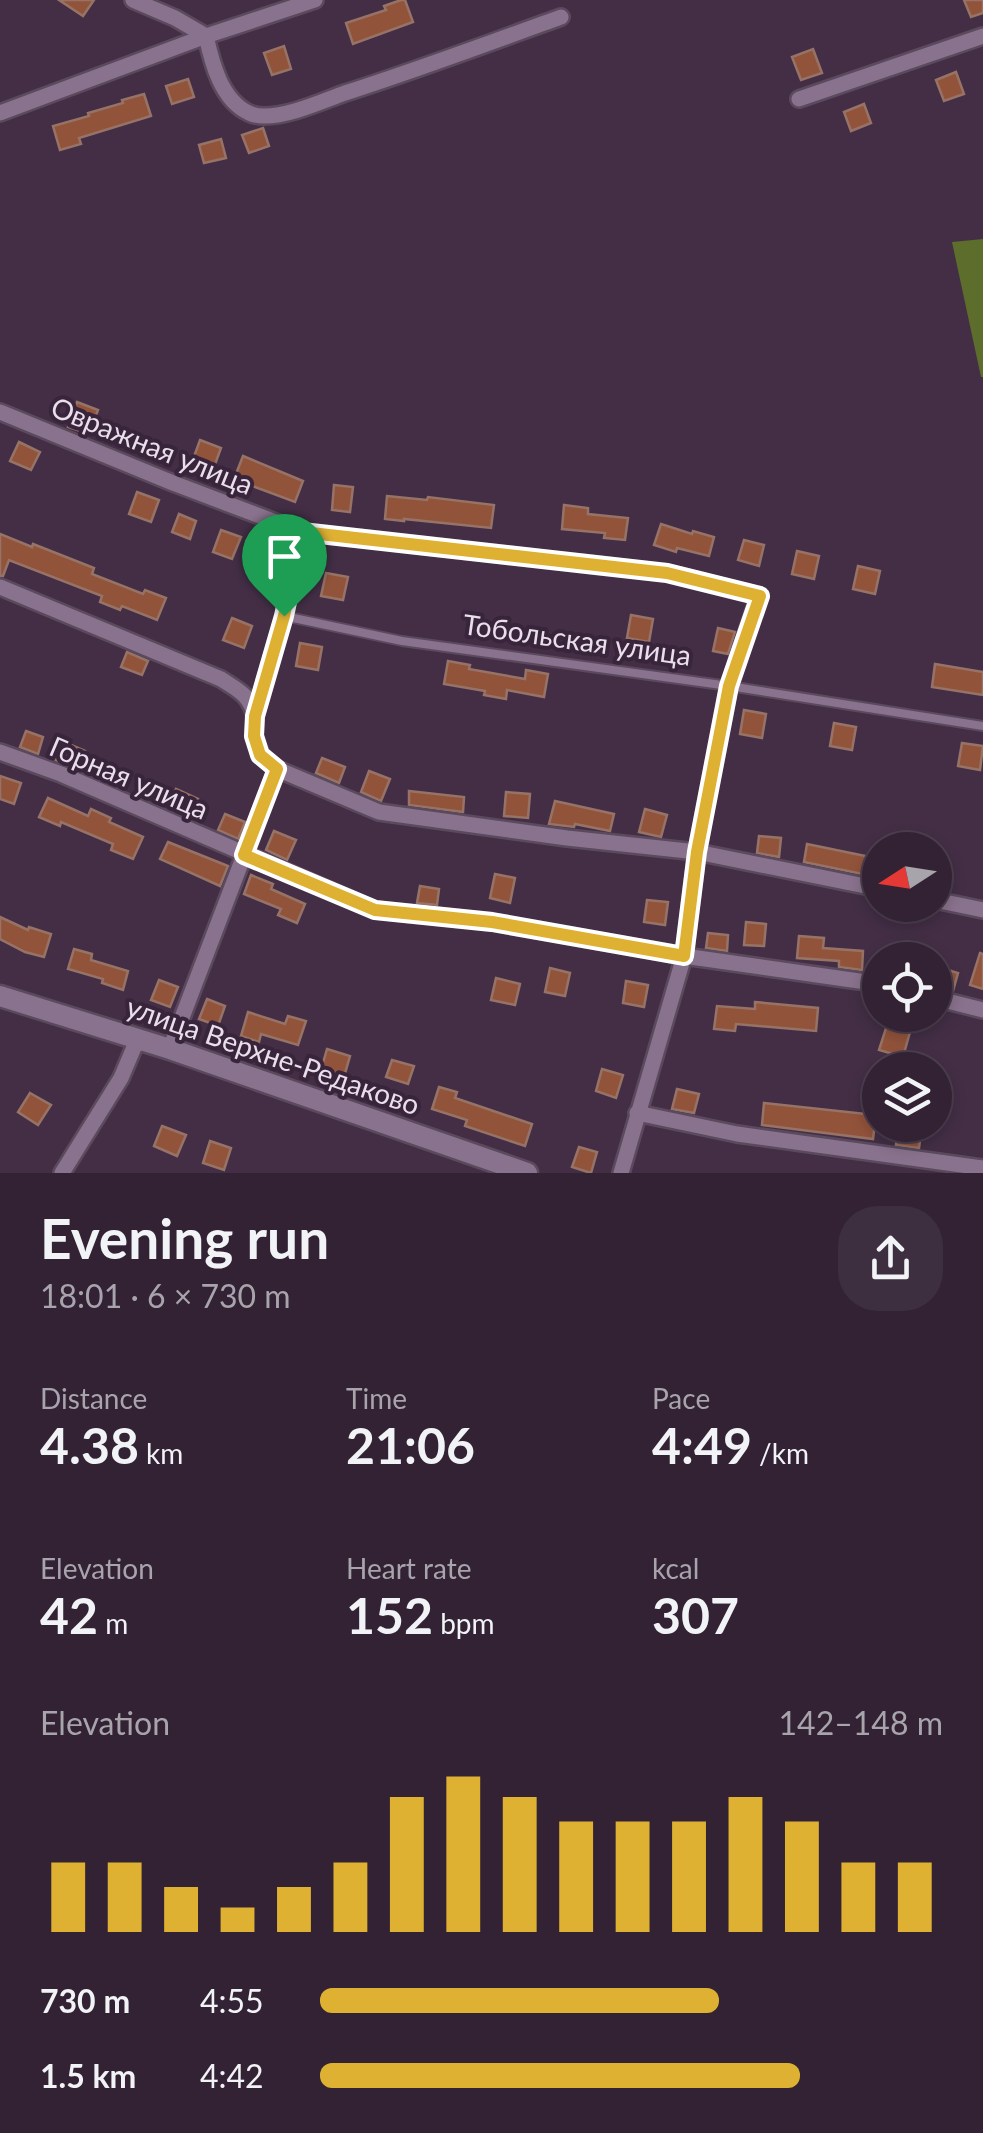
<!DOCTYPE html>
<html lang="en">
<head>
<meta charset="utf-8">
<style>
	:root { --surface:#322234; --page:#3d2f40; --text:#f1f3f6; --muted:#a8a4ac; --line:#4d3f4f; --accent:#deb133 }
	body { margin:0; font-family:Lato,sans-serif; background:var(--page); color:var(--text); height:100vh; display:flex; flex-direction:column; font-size:38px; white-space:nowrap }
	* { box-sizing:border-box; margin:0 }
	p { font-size:32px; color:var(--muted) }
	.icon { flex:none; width:55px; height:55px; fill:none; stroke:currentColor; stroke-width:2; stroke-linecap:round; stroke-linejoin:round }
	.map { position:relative; height:1173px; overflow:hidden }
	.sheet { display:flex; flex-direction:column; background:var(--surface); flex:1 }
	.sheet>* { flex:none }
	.needle { width:65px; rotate:258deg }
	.buttons { position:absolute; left:862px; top:832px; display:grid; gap:20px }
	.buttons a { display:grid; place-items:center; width:90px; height:90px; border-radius:50%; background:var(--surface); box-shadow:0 5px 15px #0003,0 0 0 2px var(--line); font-size:50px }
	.pin { position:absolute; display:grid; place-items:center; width:85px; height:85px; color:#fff; margin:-102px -42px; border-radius:50% 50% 50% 0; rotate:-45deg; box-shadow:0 0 10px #0007 }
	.pin .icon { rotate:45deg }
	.round { display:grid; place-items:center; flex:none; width:105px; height:105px; border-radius:40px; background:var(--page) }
	.headline { display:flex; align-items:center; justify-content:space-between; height:170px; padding:0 40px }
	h1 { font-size:55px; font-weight:700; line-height:75px }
	.metrics { display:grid; grid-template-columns:repeat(3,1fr); gap:15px; height:170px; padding:10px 40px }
	.metrics div { display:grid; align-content:center }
	.metrics b { font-size:50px; font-weight:700 }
	.metrics small { font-size:28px; font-weight:400 }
	.metrics p { font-size:28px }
	.chart { height:280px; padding:20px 40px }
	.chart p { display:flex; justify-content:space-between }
	.chart svg { width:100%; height:180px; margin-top:10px; stroke:var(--accent); stroke-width:6 }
	ul { padding:0 40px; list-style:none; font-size:32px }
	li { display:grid; grid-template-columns:160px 120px 1fr; align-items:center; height:75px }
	li i { height:25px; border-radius:12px; background:var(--accent) }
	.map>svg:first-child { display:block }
	.forest { fill:#5d6d2b }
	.building { fill:#92533b; stroke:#967366; stroke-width:2.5 }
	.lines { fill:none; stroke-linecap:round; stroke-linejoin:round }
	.service-casing { stroke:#5b4a5e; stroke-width:12 }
	.minor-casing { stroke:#5b4a5e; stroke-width:20 }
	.tertiary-casing { stroke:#5b4a5e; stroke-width:25 }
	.service { stroke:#89728d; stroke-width:8 }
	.minor { stroke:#89728d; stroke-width:15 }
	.tertiary { stroke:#89728d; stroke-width:20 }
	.route-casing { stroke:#fff; stroke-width:20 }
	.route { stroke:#deb133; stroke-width:12 }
	.labels { text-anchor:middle; stroke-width:8; stroke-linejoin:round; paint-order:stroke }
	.street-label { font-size:28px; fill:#eadeec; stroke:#38243b }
</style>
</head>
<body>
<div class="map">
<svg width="983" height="1173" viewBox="0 0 983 1173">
	<rect width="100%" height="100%" fill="#432e46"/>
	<polygon class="forest" points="983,239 983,377 981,377 952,242"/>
	<g class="building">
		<polygon points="59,0 94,0 83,16"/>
		<polygon points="401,0 405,0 413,22 353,44 346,23 386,10 384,6"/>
		<polygon points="964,0 983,0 983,13 971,17"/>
		<polygon points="284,46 291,69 272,75 264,53"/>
		<polygon points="813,49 822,73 801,80 792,57"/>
		<polygon points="956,72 964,94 944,101 936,80"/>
		<polygon points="188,79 194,97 172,104 166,86"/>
		<polygon points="144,94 151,116 79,138 81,144 60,150 53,126 89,116 88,113 123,103 122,100"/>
		<polygon points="864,104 871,123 851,131 844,112"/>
		<polygon points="263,128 269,146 249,153 242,135"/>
		<polygon points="221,139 226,158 204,163 199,145"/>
		<polygon points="77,402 98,410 89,434 68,427"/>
		<polygon points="200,440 221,448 213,470 192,462"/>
		<polygon points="19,442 40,452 31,470 10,461"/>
		<polygon points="243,456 303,481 295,502 234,479"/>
		<polygon points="334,485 353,487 350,512 332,510"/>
		<polygon points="137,492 159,500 151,522 129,514"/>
		<polygon points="387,496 427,500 428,497 494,505 491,528 404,519 404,521 385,519"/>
		<polygon points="564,505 588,508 588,514 628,518 625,540 604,538 605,533 562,529"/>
		<polygon points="179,514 196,521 190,539 172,532"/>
		<polygon points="661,524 692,534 693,531 714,537 709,556 677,548 676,552 654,545"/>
		<polygon points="221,530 241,537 232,559 213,552"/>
		<polygon points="0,534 32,547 33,544 94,568 92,574 143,594 145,590 166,598 157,620 122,606 120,610 100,602 102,596 9,560 3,576 0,576"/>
		<polygon points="744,540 764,545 759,566 738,560"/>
		<polygon points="797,551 819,556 814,579 792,574"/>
		<polygon points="858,566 880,571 875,594 853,589"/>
		<polygon points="326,573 348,577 343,600 321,596"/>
		<polygon points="631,615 653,619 649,642 627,638"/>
		<polygon points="232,618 252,626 244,648 223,640"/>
		<polygon points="718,628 735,632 728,654 713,651"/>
		<polygon points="300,643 322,647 318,670 296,666"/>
		<polygon points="127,652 148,661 142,675 121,667"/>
		<polygon points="448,661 470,665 469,669 525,679 526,670 548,674 544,697 507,690 506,699 484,695 485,691 444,684"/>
		<polygon points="935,664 983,672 983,695 932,687"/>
		<polygon points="744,710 766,714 762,738 740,734"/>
		<polygon points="834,723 856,727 852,750 830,746"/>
		<polygon points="26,731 43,737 38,754 20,747"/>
		<polygon points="64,742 85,751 77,769 56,760"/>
		<polygon points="962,743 983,746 980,770 958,766"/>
		<polygon points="322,758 345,767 339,783 316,773"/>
		<polygon points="369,771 390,779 381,801 361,792"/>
		<polygon points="0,776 21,783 14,804 0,799"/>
		<polygon points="176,789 198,799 190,818 168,808"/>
		<polygon points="409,791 464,797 463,812 409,805"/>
		<polygon points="506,792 530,794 528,818 504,816"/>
		<polygon points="48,798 88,816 91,809 111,818 109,822 143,837 133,859 111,850 113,844 61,822 60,826 39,817"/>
		<polygon points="555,801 614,814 610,831 575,824 574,827 549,824"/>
		<polygon points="645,809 667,815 661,837 639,832"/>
		<polygon points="225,814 245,822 238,839 218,830"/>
		<polygon points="274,831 296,840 287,860 266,850"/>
		<polygon points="759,836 781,838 779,857 757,853"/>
		<polygon points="168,842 228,866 220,886 160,859"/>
		<polygon points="807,844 875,858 872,876 804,862"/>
		<polygon points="495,874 515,878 510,903 490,898"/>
		<polygon points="251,875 273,884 271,889 305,904 297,923 278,915 281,909 244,894"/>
		<polygon points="420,886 439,889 437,905 417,903"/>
		<polygon points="647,900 668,902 665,925 644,922"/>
		<polygon points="0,917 28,930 29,927 51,934 44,957 25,952 0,939"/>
		<polygon points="746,922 766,924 764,946 744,945"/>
		<polygon points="708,933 728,935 727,951 706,948"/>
		<polygon points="799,936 824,938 823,948 863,951 862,970 839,967 839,961 797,958"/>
		<polygon points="74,949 92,954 91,960 128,971 123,990 102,983 103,979 68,969"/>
		<polygon points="980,953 983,954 983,989 970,985"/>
		<polygon points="935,966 958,973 953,991 935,987"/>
		<polygon points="550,968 570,973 565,996 545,992"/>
		<polygon points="496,978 520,984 515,1005 491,1000"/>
		<polygon points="159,980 178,987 170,1007 151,1000"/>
		<polygon points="626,981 648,985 644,1007 623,1003"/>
		<polygon points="207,999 225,1006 218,1026 199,1019"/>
		<polygon points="755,1002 818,1008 816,1031 736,1024 735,1031 714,1029 717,1006 755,1009"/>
		<polygon points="248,1012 285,1024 288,1016 306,1021 298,1045 261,1034 259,1042 241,1036"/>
		<polygon points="887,1025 910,1032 903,1057 879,1050"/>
		<polygon points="327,1049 350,1056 344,1077 321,1070"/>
		<polygon points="392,1060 414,1066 408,1084 386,1077"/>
		<polygon points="602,1069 623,1075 616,1098 596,1091"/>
		<polygon points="439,1087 457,1092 455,1098 532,1124 525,1146 465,1126 467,1120 432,1109"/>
		<polygon points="677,1089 699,1094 694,1113 672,1109"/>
		<polygon points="30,1093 51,1105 38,1125 18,1112"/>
		<polygon points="764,1103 876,1115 873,1139 762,1125"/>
		<polygon points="898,1125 922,1126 919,1148 896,1145"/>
		<polygon points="162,1126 186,1135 177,1156 154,1146"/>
		<polygon points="210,1141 231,1148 224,1170 203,1163"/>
		<polygon points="579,1147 597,1152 591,1173 572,1167"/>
	</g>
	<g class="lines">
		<defs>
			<polyline id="service" points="284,616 402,641 729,686 983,726"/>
			<g id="minor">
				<path d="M133,0L175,18L206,36C212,63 221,100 249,113C253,115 259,116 264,116C290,116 320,102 345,93C417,70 489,43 561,17"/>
				<polyline points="799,99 983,36"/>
				<polyline points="0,113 206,36 315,0"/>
				<polyline points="0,412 173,483 302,532 667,573 759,596 729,686 697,852 684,956 621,1173"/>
				<polyline points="302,532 284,616 255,716 254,737 261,755 277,769 379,812 567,838 697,852 880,889"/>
				<path d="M0,587L221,679C239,691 249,694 255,716"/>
				<polyline points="0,752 61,774 375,910 492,922 684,956 880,984"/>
				<polyline points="935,900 983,910"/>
				<polyline points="935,998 983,1010"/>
				<polyline points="170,1049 277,769"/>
				<polyline points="637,1113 737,1134 983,1168"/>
				<polyline points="62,1173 121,1078 135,1045 145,1041"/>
			</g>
			<polyline id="tertiary" points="0,996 170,1049 527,1173"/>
		</defs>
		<use href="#service" class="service-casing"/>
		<use href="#minor" class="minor-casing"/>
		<use href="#tertiary" class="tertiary-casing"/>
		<use href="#service" class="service"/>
		<use href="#minor" class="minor"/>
		<use href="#tertiary" class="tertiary"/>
	</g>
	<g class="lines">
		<defs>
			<polygon id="route" points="302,532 667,573 760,596 729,686 697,852 684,956 492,922 375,910 244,855 277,769 260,755 254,736 255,716 284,616"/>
		</defs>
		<use href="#route" class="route-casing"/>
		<use href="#route" class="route"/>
	</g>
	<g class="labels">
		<g class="street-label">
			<text transform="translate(152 446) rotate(22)" y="10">Овражная улица</text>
			<text transform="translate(577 640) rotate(8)" y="10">Тобольская улица</text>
			<text transform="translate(129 778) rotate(23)" y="10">Горная улица</text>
			<text transform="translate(273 1056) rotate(19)" y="10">улица Верхне-Редаково</text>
		</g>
	</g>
</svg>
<div class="buttons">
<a><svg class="needle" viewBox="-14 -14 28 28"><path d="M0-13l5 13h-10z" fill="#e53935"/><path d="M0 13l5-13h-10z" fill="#a8a4ac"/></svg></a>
<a><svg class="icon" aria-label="locate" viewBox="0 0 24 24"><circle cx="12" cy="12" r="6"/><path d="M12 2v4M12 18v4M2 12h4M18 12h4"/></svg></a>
<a><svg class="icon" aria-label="layers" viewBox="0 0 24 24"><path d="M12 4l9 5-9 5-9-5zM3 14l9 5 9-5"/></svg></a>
</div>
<div class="pin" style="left:284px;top:616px;background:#1e9e55"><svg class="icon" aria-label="arrive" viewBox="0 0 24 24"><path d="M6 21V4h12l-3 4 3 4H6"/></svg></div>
</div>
<section class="sheet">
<div class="headline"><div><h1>Evening run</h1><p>18:01 · 6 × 730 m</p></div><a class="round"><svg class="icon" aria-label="share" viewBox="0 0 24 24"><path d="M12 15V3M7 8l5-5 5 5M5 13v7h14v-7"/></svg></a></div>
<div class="metrics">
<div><p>Distance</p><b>4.38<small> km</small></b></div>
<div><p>Time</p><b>21:06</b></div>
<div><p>Pace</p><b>4:49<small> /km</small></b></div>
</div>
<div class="metrics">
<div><p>Elevation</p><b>42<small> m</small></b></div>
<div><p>Heart rate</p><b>152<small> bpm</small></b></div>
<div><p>kcal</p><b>307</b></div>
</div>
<div class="chart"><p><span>Elevation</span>142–148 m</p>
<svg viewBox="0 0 160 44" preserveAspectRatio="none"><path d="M5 44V27M15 44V27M25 44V33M35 44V38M45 44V33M55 44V27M65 44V11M75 44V6M85 44V11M95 44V17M105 44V17M115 44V17M125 44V11M135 44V17M145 44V27M155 44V27"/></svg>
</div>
<ul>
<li><b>730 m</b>4:55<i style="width:64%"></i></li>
<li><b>1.5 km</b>4:42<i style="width:77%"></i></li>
</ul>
</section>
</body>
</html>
